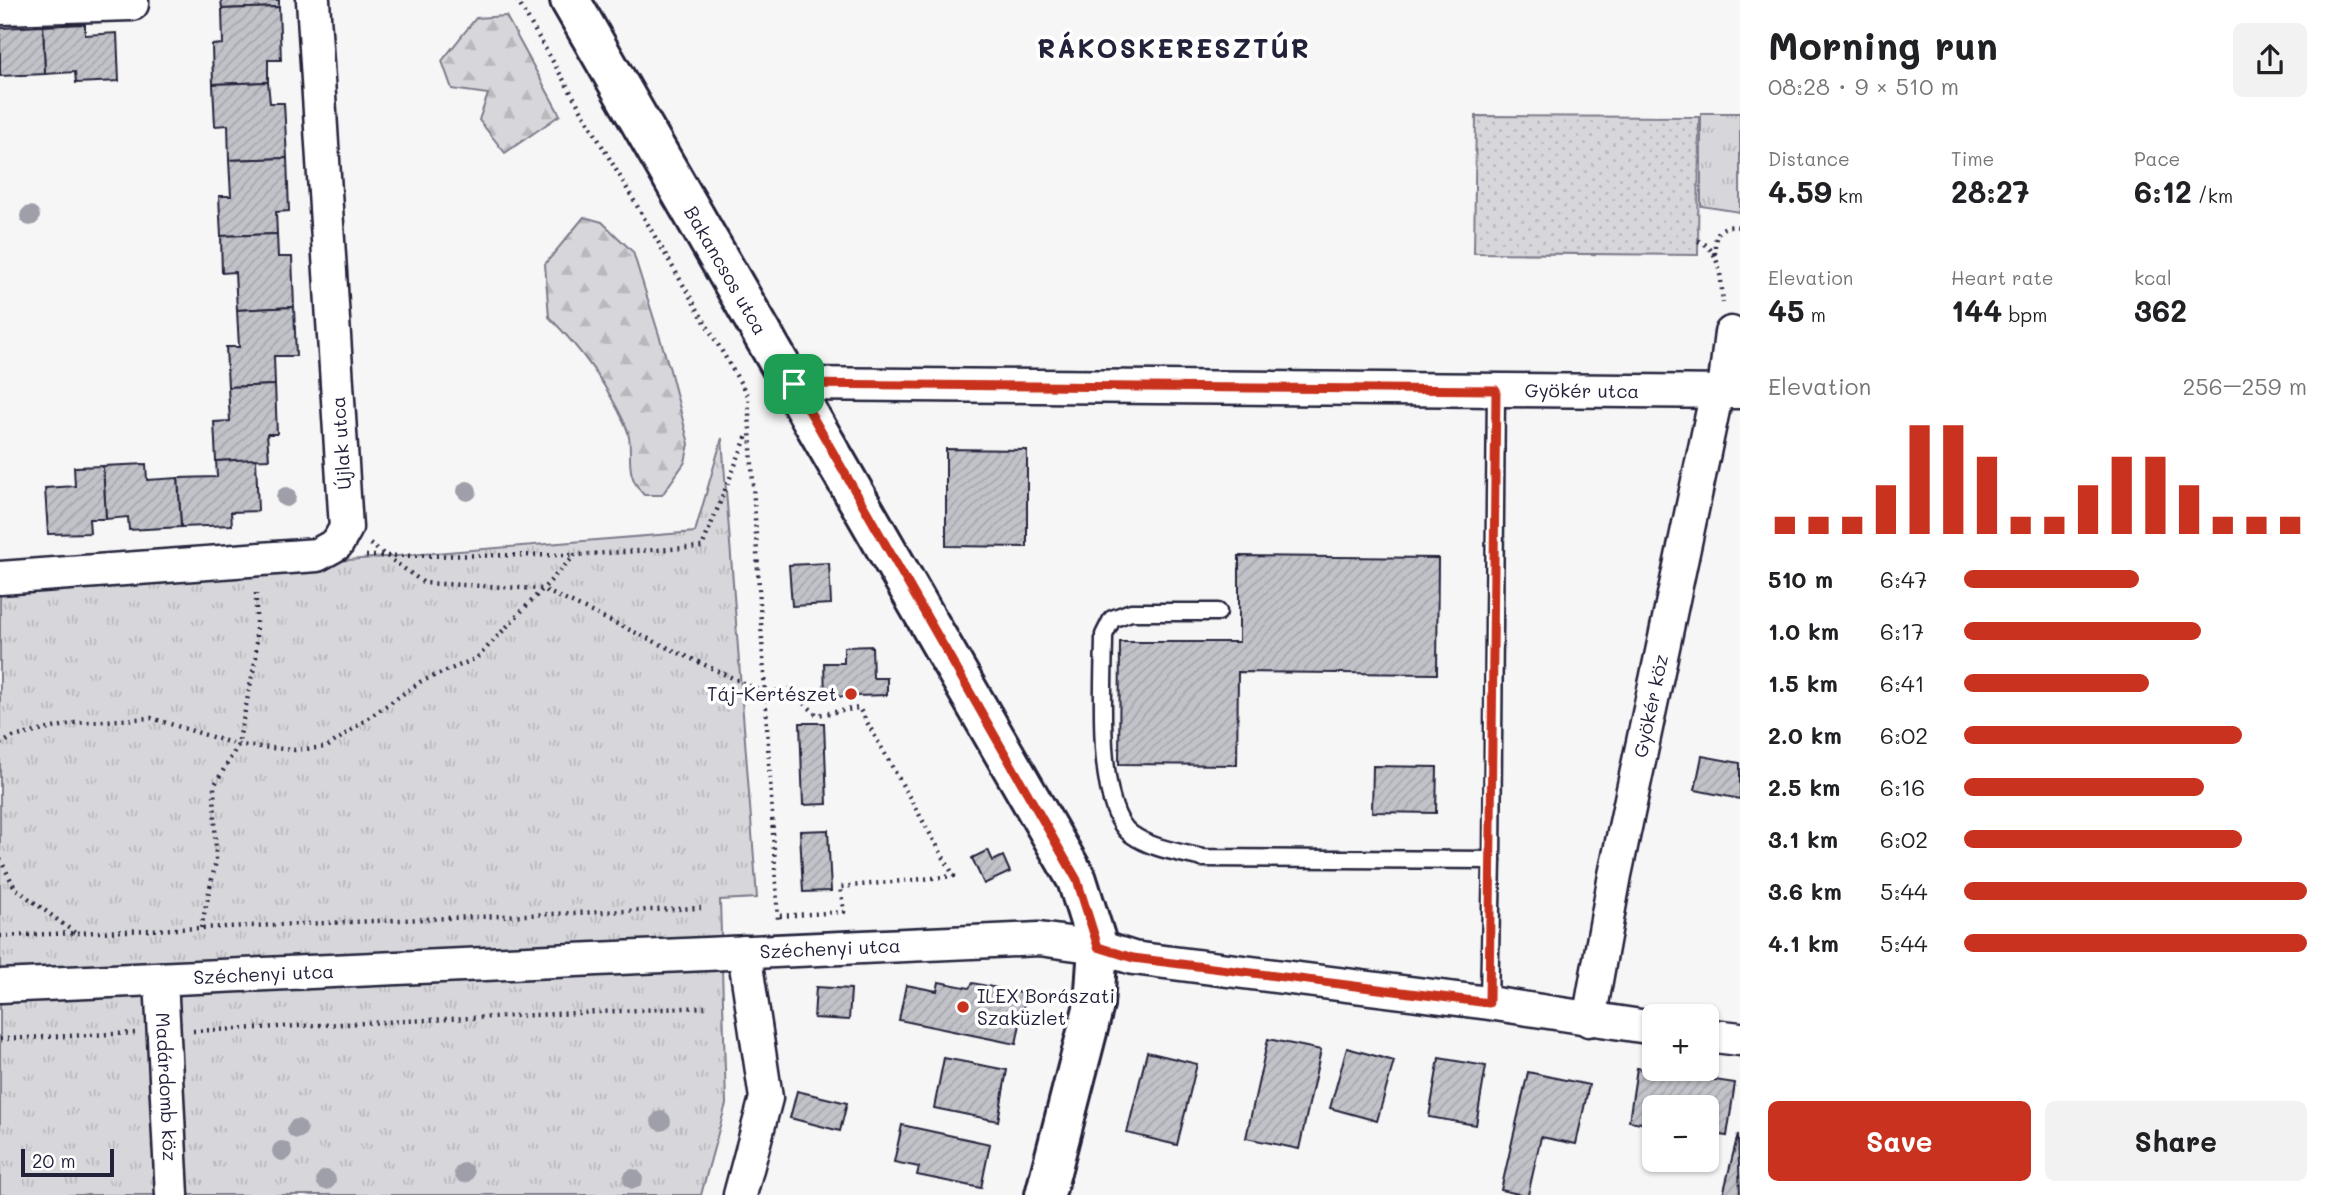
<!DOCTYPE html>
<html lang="en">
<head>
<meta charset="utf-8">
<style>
	:root { --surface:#fff; --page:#f2f2f2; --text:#202124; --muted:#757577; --accent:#c8321e }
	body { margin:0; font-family:Mali,sans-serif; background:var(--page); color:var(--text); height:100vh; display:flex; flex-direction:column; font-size:26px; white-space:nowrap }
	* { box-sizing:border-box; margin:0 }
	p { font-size:23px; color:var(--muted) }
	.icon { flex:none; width:38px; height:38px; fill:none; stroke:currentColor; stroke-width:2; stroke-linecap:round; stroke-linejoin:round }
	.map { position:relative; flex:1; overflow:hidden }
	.sheet { display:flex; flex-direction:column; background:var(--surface); width:595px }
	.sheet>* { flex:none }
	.buttons { position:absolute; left:1642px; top:1004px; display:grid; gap:14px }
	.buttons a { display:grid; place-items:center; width:77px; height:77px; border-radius:10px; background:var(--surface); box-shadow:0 2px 5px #0004; font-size:35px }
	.scale { position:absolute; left:21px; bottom:18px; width:93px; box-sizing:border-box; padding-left:7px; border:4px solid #22223b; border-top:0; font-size:19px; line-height:24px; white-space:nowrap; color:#22223b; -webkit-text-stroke:5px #fff; paint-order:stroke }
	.pin { position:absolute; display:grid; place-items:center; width:60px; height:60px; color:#fff; margin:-30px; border-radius:14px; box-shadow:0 4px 10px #0006 }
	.round { display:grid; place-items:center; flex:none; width:74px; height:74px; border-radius:10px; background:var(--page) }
	.overview { display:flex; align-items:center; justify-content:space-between; height:119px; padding:0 28px }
	h1 { font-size:38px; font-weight:800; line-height:52px }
	.stats { display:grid; grid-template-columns:repeat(3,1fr); gap:10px; height:119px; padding:7px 28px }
	.stats div { display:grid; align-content:center }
	.stats b { font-size:30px; font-weight:800 }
	.stats small { font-size:19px; font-weight:400 }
	.stats p { font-size:19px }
	.chart { height:196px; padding:14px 28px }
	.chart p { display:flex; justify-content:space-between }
	.chart svg { width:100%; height:126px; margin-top:7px; stroke:var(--accent); stroke-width:6 }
	.action { display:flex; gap:14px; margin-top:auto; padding:14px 28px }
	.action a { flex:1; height:80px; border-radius:10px; background:var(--accent); color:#fff; font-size:28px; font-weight:800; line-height:80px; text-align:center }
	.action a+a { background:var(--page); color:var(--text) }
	ul { padding:0 28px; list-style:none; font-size:23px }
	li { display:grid; grid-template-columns:112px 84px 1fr; align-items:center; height:52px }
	li i { height:18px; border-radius:9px; background:var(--accent) }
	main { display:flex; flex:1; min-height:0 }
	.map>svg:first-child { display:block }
	.grass { fill:url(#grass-tufts); stroke:#7c7c8b; stroke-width:2 }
	.forest { fill:url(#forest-firs); stroke:#7c7c8b; stroke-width:2 }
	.park { fill:url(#park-dots); stroke:#7c7c8b; stroke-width:2 }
	.building { fill:url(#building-hatch); stroke:#22223b; stroke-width:2 }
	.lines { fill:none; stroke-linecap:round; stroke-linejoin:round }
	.service-casing { stroke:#22223b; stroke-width:21 }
	.minor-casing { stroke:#22223b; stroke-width:37 }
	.tertiary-casing { stroke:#22223b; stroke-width:44 }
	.path { stroke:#22223b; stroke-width:4.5; stroke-dasharray:2 5; stroke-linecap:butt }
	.service { stroke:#fff; stroke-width:16 }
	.minor { stroke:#fff; stroke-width:32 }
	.tertiary { stroke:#fff; stroke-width:38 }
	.tree { fill:#9f9faa }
	.route-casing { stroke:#fff; stroke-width:14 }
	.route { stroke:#c8321e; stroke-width:9 }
	.poi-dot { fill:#c8321e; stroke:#fff; stroke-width:2.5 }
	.labels { text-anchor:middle; stroke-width:7; stroke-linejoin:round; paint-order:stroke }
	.street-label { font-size:19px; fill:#22223b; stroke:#fff }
	.poi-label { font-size:19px; fill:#22223b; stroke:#fff; text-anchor:end }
	.district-label { font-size:26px; font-weight:bold; letter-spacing:2px; fill:#22223b; stroke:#fff }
</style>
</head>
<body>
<main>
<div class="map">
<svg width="1740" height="1195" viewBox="0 0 1740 1195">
	<defs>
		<pattern id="grass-tufts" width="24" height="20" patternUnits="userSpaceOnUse" patternTransform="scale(1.75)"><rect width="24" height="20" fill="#d7d7db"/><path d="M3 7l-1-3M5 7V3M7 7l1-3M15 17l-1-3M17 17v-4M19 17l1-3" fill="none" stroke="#b8b8bd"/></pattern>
		<pattern id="forest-firs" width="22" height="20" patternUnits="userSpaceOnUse" patternTransform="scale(1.75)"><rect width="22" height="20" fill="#d7d7db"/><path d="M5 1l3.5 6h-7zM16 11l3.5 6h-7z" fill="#b8b8bd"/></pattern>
		<pattern id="park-dots" width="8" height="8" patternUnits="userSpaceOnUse" patternTransform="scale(1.75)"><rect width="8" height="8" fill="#d7d7db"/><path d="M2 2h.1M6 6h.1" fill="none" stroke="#b8b8bd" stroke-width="1.8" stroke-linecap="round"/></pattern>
		<pattern id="building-hatch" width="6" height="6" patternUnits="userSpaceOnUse" patternTransform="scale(1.75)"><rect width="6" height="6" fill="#c2c2c9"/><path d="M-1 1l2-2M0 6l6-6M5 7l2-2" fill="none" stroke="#a6a6ae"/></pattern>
	</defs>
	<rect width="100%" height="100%" fill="#f6f6f7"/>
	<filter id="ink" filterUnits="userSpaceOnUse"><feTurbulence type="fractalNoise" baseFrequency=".0143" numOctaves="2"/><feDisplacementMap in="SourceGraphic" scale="14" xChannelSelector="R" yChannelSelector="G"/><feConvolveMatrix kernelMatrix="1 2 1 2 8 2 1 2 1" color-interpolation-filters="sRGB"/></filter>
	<g filter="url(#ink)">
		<g class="grass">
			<polygon points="1701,113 1740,113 1740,212 1701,206"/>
			<polygon points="722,438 757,898 720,900 726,1104 701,1195 0,1195 0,588 695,532"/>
		</g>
		<g class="forest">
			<polygon points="506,16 560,115 505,153 479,120 488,94 452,89 442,61 476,18"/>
			<path d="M584,217L602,222L633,252L670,370L689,444L685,462L662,495H644C620,470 637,450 625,424C607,385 579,347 549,317L545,264Z"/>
		</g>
		<polygon class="park" points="1476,116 1699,117 1698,255 1474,253"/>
		<g class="building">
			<polygon points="221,0 279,0 279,7 222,9"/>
			<polygon points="279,7 281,60 268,60 268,82 213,84 212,45 223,44 222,9"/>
			<polygon points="85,24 85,35 117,33 119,81 76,83 75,72 45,74 43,26"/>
			<polygon points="43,26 45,74 0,76 0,28"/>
			<polygon points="268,82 270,103 284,103 287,158 229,160 228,125 215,126 213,84"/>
			<polygon points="287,158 289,211 276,212 277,234 221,236 219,196 231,196 229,160"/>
			<polygon points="277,234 278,257 292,257 294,307 237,310 235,272 222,273 221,236"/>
			<polygon points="294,307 296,356 274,356 275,385 228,387 226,347 239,347 237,310"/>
			<polygon points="275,385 277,434 267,434 269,459 216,461 214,422 230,421 228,387"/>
			<polygon points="946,449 1027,450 1027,547 946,546"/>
			<polygon points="256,459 258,511 231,512 232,525 181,527 178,478 217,477 216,461"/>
			<polygon points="146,464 147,480 178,478 181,527 129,530 128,517 106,519 103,466"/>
			<polygon points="103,466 106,519 89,519 90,533 48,534 45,488 75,486 74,467"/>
			<polygon points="1239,556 1438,558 1437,674 1238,672 1237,765 1119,764 1120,642 1239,642"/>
			<polygon points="829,563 831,604 792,606 789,565"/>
			<polygon points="872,646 873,678 887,678 887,695 825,697 824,663 844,663 844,647"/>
			<polygon points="800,723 824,723 827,804 803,805"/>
			<polygon points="1702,756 1740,763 1740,799 1695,790"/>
			<polygon points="1373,766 1437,767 1436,813 1372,812"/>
			<polygon points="828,830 831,891 803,892 800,831"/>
			<polygon points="988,850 993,861 1003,856 1010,872 984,884 972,858"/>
			<polygon points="939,982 969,988 973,983 1026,994 1016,1044 899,1020 906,985 937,991"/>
			<polygon points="816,987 851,989 849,1020 814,1018"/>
			<polygon points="1268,1039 1321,1050 1299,1149 1246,1138"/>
			<polygon points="1347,1048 1394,1061 1377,1121 1330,1108"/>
			<polygon points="1147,1052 1197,1064 1177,1145 1127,1133"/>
			<polygon points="944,1058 1007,1070 998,1121 934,1108"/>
			<polygon points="1439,1058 1486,1066 1476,1125 1429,1117"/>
			<polygon points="1637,1068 1735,1083 1727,1136 1706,1133 1706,1108 1654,1108 1654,1125 1629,1121"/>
			<polygon points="1528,1072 1589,1085 1576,1144 1541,1137 1528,1195 1523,1195 1501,1190"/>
			<polygon points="797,1091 847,1103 840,1131 790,1118"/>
			<polygon points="902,1125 990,1144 981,1188 917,1175 919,1167 894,1162"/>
			<polygon points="1738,1134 1740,1195 1723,1195"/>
		</g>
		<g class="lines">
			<defs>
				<g id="service">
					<path d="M1218,612H1131L1112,619L1104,635C1104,679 1094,807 1131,834C1152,849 1178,852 1203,858L1492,860L1489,1003"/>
					<polyline points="1492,860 1496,389"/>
				</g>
				<g id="minor">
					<polyline points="0,8 132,4 132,0"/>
					<path id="s1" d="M794,384L1740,392"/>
					<polyline points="1724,391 1731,333"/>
					<polyline points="0,578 317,555 337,544 346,528 313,0"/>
					<path id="s2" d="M161,979L172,1195"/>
					<path id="s3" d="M0,986L1039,939L1098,947L1133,958L1489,1003L1654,1028"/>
					<path id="s4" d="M1589,1020L1615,875L1717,391"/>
					<polyline points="1706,1035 1740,1039"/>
					<polyline points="740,1195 766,1098 744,952"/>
				</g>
				<g id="tertiary">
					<path id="s5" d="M570,0L1077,880L1098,947L1094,1005L1045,1195"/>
				</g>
			</defs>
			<use href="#service" class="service-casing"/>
			<use href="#minor" class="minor-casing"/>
			<use href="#tertiary" class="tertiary-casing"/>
			<g class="path">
				<polyline points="517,0 748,396 778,919"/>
				<path d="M1698,241C1721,248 1721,281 1723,303"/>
				<path d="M1715,254C1714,234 1718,224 1740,227"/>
				<polyline points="370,544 424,583 542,589 765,693 789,689 817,715 859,708 954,876 840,887 844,912 778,916"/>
				<polyline points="366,556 574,555"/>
				<polyline points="0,744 13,737 75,723 151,718 238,745 295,750 327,747 420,682 477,658 575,555 702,547 748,433"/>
				<polyline points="0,859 15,888 75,933"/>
				<polyline points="201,928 216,861 214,786 238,745 256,657 256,589"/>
				<polyline points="0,936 701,908"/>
				<polyline points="193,1031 705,1007"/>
				<polyline points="0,1039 136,1033"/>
			</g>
			<use href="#service" class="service"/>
			<use href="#minor" class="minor"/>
			<use href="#tertiary" class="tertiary"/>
		</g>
		<g class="tree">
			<circle cx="30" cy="216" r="10"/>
			<circle cx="467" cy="491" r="10"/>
			<circle cx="286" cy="497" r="10"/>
			<circle cx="661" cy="1121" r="10"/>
			<circle cx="297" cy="1129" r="10"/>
			<circle cx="282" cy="1151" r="10"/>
			<circle cx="464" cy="1173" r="10"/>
			<circle cx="633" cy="1179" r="10"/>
			<circle cx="326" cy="1180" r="10"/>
		</g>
	</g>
	<g class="lines" filter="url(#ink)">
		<defs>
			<polygon id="route" points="794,384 1496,390 1489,1003 1133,958 1098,947 1077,880"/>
		</defs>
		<use href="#route" class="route-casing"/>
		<use href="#route" class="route"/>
	</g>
	<g class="poi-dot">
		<circle cx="851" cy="694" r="7"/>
		<circle cx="963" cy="1007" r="7"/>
	</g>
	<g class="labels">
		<g class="street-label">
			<text dy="7" stroke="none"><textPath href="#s5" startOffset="312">Bakancsos utca</textPath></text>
			<text dy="7" stroke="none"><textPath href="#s1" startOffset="788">Gyökér utca</textPath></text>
			<text transform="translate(341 443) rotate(-94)" y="7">Újlak utca</text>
			<text dy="7" stroke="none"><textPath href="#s4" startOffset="320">Gyökér köz</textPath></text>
			<text dy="7" stroke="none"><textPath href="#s3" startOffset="831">Széchenyi utca</textPath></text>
			<text dy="7" stroke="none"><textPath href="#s3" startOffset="264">Széchenyi utca</textPath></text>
			<text dy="7" stroke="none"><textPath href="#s2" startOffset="108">Madárdomb köz</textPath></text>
		</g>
		<g class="poi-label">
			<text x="837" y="701">Táj-Kertészet</text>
			<text x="977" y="1003" text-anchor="start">ILEX Borászati<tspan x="977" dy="22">Szaküzlet</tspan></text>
		</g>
		<g class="district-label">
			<text x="1174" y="58">RÁKOSKERESZTÚR</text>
		</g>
	</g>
</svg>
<div class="buttons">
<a>+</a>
<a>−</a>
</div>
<div class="scale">20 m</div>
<div class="pin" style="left:794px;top:384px;background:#1e9e55"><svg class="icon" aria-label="arrive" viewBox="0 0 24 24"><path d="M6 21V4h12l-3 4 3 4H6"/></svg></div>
</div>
<section class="sheet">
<div class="overview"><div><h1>Morning run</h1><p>08:28 · 9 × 510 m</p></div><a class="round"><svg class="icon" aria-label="share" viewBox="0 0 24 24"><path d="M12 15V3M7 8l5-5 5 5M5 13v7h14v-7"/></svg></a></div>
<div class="stats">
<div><p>Distance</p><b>4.59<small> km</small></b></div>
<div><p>Time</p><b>28:27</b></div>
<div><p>Pace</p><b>6:12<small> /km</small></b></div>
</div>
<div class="stats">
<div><p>Elevation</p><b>45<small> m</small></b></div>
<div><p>Heart rate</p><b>144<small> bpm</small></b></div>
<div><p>kcal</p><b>362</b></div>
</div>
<div class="chart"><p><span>Elevation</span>256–259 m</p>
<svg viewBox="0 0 160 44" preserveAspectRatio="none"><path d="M5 44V38M15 44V38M25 44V38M35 44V27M45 44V6M55 44V6M65 44V17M75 44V38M85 44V38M95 44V27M105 44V17M115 44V17M125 44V27M135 44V38M145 44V38M155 44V38"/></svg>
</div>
<ul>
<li><b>510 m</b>6:47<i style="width:51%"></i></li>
<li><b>1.0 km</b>6:17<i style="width:69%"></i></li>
<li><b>1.5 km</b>6:41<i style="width:54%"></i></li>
<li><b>2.0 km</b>6:02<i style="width:81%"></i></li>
<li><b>2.5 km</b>6:16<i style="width:70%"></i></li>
<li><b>3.1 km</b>6:02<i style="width:81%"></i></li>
<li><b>3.6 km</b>5:44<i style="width:100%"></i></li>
<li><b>4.1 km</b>5:44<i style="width:100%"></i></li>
</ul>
<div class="action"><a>Save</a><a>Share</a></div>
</section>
</main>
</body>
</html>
